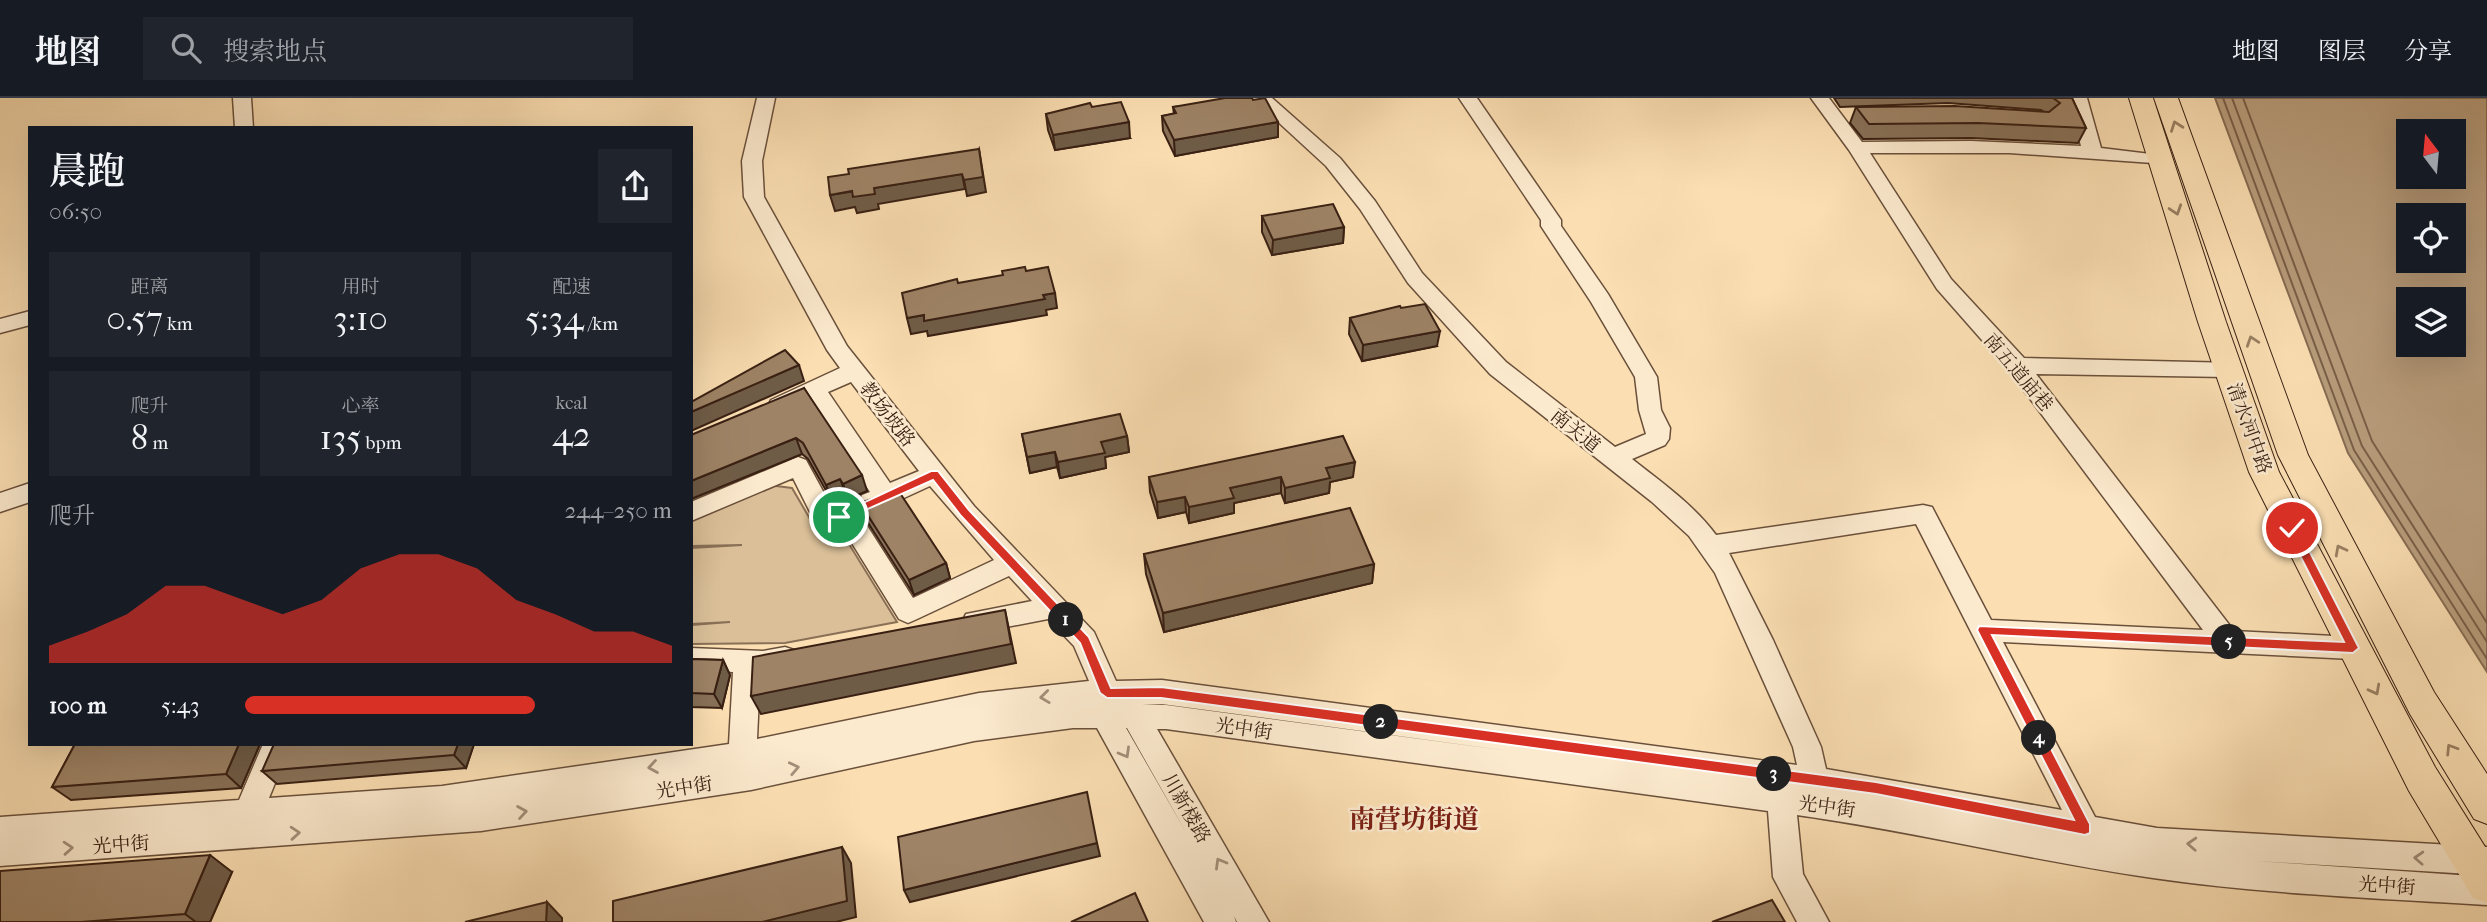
<!DOCTYPE html>
<html lang="zh">
<head>
<meta charset="utf-8">
<style>
	:root { --surface:#171b24; --page:#20242c; --text:#f1f3f6; --muted:#9ea1a6; --line:#363941; --accent:#d93025 }
	body { margin:0; font-family:"IM FELL French Canon","Noto Serif SC",serif; background:var(--page); color:var(--text); height:100vh; display:flex; flex-direction:column; font-size:26px; white-space:nowrap }
	* { box-sizing:border-box; margin:0 }
	p { font-size:23px; color:var(--muted) }
	.icon { flex:none; width:38px; height:38px; fill:none; stroke:currentColor; stroke-width:2; stroke-linecap:round; stroke-linejoin:round }
	.map { position:relative; flex:1; overflow:hidden }
	.details { position:absolute; left:28px; top:28px; width:665px; height:620px; display:flex; flex-direction:column; background:var(--surface); border-radius:0px; box-shadow:0 7px 28px #0002 }
	.details>* { flex:none }
	.needle { width:46px; rotate:344deg }
	.fabs { position:absolute; left:2396px; top:21px; display:grid; gap:14px }
	.fabs a { display:grid; place-items:center; width:70px; height:70px; border-radius:0px; background:var(--surface); box-shadow:0 7px 28px #0002; font-size:35px }
	.pin { position:absolute; display:grid; place-items:center; width:60px; height:60px; color:#fff; margin:-30px; border:4px solid #fff; border-radius:50%; box-shadow:0 2px 7px #0007 }
	.km { position:absolute; width:35px; height:35px; margin:-18px; border-radius:50%; background:#222; color:#fff; font-size:19px; line-height:35px; text-align:center }
	.round { display:grid; place-items:center; flex:none; width:74px; height:74px; border-radius:0px; background:var(--page) }
	.headline { display:flex; align-items:center; justify-content:space-between; height:119px; padding:0 21px }
	h1 { font-size:38px; font-weight:600; line-height:52px }
	.metrics { display:grid; grid-template-columns:repeat(3,1fr); gap:10px; height:119px; padding:7px 21px }
	.metrics div { display:grid; align-content:center; border-radius:0px; background:var(--page); text-align:center }
	.metrics b { font-size:35px; font-weight:600 }
	.metrics small { font-size:19px; font-weight:400 }
	.metrics p { font-size:19px }
	.chart { height:196px; padding:14px 21px }
	.chart p { display:flex; justify-content:space-between }
	.chart svg { width:100%; height:126px; margin-top:7px; fill:var(--accent); opacity:.7 }
	ul { padding:0 21px; list-style:none; font-size:23px }
	li { display:grid; grid-template-columns:112px 84px 1fr; align-items:center; height:52px }
	li i { height:18px; border-radius:9px; background:var(--accent) }
	header { display:flex; align-items:center; gap:42px; box-sizing:border-box; height:98px; padding:0 35px; background:var(--surface); border-bottom:2px solid var(--line) }
	header strong { font-size:33px }
	nav { display:flex; gap:38px; margin-inline-start:auto; font-size:24px }
	.search { width:490px; height:63px; background:var(--page); display:flex; align-items:center; gap:18px; box-sizing:border-box; padding:0 24px; border-radius:0px; color:var(--muted); font-size:26px }
	.map>svg:first-child { display:block }
	.green { fill:#dabf98; stroke:#8a7056; stroke-width:2 }
	.water { fill:#b99e7d; stroke:#866c53; stroke-width:2; fill-rule:evenodd }
	.lines { fill:none; stroke-linecap:round; stroke-linejoin:round }
	.shore { stroke:#795f48; stroke-width:2 }
	.minor-casing { stroke:#6a503b; stroke-width:3 }
	.major-casing { stroke:#392013; stroke-width:2 }
	.minor { fill:#fceace; fill-rule:evenodd }
	.major { fill:#fbdfb3; fill-rule:evenodd }
	.wall { fill:#887158; stroke:#392013; stroke-width:2 }
	.shaded-wall { fill:#6f5c47; stroke:#392013; stroke-width:2 }
	.building { fill:#9e8366; stroke:#392013; stroke-width:2 }
	.oneway { stroke:#9a8063 }
	.oneway2 { stroke:#a48f7a }
	.route { fill:#d93025; stroke:#fff; stroke-width:2 }
	.labels { text-anchor:middle; stroke-width:5; stroke-linejoin:round; paint-order:stroke }
	.street-label { font-size:19px; fill:#392013; stroke:#fceace }
	.district-label { font-size:26px; font-weight:bold; fill:#7a1f14; stroke:#fceace }
</style>
</head>
<body>
<header>
<strong>地图</strong>
<div class="search"><svg class="icon" aria-label="search" viewBox="0 0 24 24"><circle cx="10" cy="10" r="6"/><path d="M15 15l6 6"/></svg>搜索地点</div>
<nav><a>地图</a><a>图层</a><a>分享</a></nav>
</header>
<div class="map">
<svg width="2487" height="824" viewBox="0 0 2487 824">
	<rect width="100%" height="100%" fill="#fbdfb3"/>
	<filter id="stains"><feTurbulence type="fractalNoise" baseFrequency=".00286" numOctaves="4"/><feColorMatrix values="0 0 0 0 .2 0 0 0 0 .09 0 0 0 0 .02 0 0 0 .5 -.17"/></filter>
	<radialGradient id="worn" r=".72"><stop offset=".6" stop-color="#630" stop-opacity="0"/><stop offset="1" stop-color="#630" stop-opacity=".3"/></radialGradient>
	<polygon class="green" points="768,387 792,390 813,426 841,433 897,524 785,545 691,546 691,527 730,524 691,526 691,450 742,447 691,448 691,420"/>
	<path class="water" d="M2215,0H2487V574L2348,355ZM2408,33H2454V79H2408ZM2408,117H2454V163H2408ZM2408,201H2454V247H2408Z"/>
	<g class="lines">
		<g class="shore">
			<polyline points="2223,0 2354,352 2487,561"/>
			<polyline points="2232,0 2362,348 2487,544"/>
			<polyline points="2243,0 2372,343 2487,525"/>
		</g>
		<defs>
			<g id="minor">
				<polygon points="233,0 251,0 253,30 235,30"/>
				<path d="M757,0H775L762,63L764,99L847,248L974,408L1094,534L1116,583L1162,582L1797,667L1793,649L1715,475L1689,438L1652,404L1490,276L1408,185L1360,111L1326,68L1252,0H1272L1340,60L1375,103L1422,175L1506,264L1615,349L1646,336L1639,312L1635,279L1591,204L1541,128V122L1459,0H1477L1561,122V128L1608,196L1657,279L1661,312L1670,330L1669,341L1665,347L1632,361C1661,384 1694,407 1716,437L1923,407L1932,409L1991,522L2203,532L2010,274L1937,191L1849,52L1811,0H1829L1862,44L1971,43L2081,48L2069,0H2087L2101,50L2167,58L2170,62L2167,66L2009,55H1870L1951,181L2024,260L2236,265L2239,271L2236,277L2228,279L2036,276L2234,533L2353,539L2362,542L2366,550L2362,558L2353,561L2003,544L2095,719L2157,730L2487,749V777L2256,763L2487,779V807C2376,800 2263,796 2153,780C2034,763 1917,734 1797,717L1803,776L1829,824H1797L1773,779L1768,713L1166,631H1157L1269,824H1237L1234,818L1236,824H1204L1097,630H1073L974,643L751,692L481,733L0,768V719L239,702L263,646H291L269,700L442,688L729,646L733,574L691,572V550L763,553L785,549L794,552L798,560L794,568L760,575L757,641L979,595L1089,583L1074,548L1048,521L975,535L966,532L962,524L966,516L1032,503L1009,478L917,521L908,525L899,521L842,429L814,422L793,380L691,423V404L798,359L806,362L831,408L859,415L913,500L994,462L930,388L880,411L871,413L862,411L859,404L862,397L870,394L810,303L779,316L771,314L768,308L771,302L840,270L827,252L744,99L742,63ZM851,284L919,373L890,385L828,294ZM1916,426L2062,712L1826,671L1821,649L1773,542L1729,455ZM1142,606H1162L1517,654L1166,607ZM1126,630H1127L1187,736Z"/>
				<polygon points="30,213 30,227 0,235 0,221"/>
				<polygon points="30,385 30,404 0,414 0,395"/>
			</g>
			<g id="major">
				<polygon points="2129,0 2153,0 2226,224 2279,374 2435,669 2487,752 2487,805 2473,800 2409,693 2249,374 2198,224"/>
				<polygon points="2154,0 2178,0 2308,357 2434,594 2487,676 2487,726 2474,721 2410,616 2278,357"/>
			</g>
		</defs>
		<use href="#minor" class="minor-casing"/>
		<use href="#major" class="major-casing"/>
		<use href="#minor" class="minor"/>
		<use href="#major" class="major"/>
	</g>
	<g class="wall">
		<polygon points="1834,0 2072,0 2086,30 2078,45 1971,40 1863,41 1850,25 1856,9 2044,14 2041,12 1948,5 1840,9"/>
		<polygon points="1253,2 1278,24 1278,39 1175,58 1163,33 1162,18 1174,16 1173,9"/>
		<polygon points="1092,9 1130,40 1055,52 1048,32 1046,16"/>
		<polygon points="1262,118 1344,129 1343,145 1272,157 1262,134"/>
		<polygon points="1401,210 1437,248 1362,263 1349,236 1350,220"/>
		<polygon points="804,290 867,393 849,401 846,396 832,403 808,361 802,356 691,401"/>
		<polygon points="1022,336 1127,338 1129,354 1105,359 1106,370 1060,380 1057,369 1030,375"/>
		<polygon points="1149,379 1353,379 1330,384 1329,395 1285,405 1281,395 1234,405 1234,415 1189,425 1186,414 1158,420 1150,394"/>
		<polygon points="860,405 946,465 950,480 914,497 865,420"/>
		<polygon points="1144,456 1374,466 1372,485 1164,534 1146,476"/>
		<polygon points="691,561 723,562 730,577 722,610 691,609"/>
		<polygon points="75,646 260,646 241,690 71,702 52,689"/>
		<polygon points="474,646 466,670 277,686 262,673"/>
		<polygon points="232,774 210,824 0,824"/>
	</g>
	<g class="shaded-wall">
		<polygon points="1129,24 1130,40 1055,52 1053,37"/>
		<polygon points="1278,24 1278,39 1175,58 1174,42"/>
		<polygon points="979,51 986,94 967,98 964,82"/>
		<polygon points="962,76 965,91 878,106 879,111 857,115 855,109 835,113 830,97"/>
		<polygon points="1344,129 1343,145 1272,157 1273,142"/>
		<polygon points="1055,195 1057,210 1046,212 1047,217 928,238 927,233 911,236 907,220"/>
		<polygon points="1440,233 1437,248 1362,263 1363,247"/>
		<polygon points="799,267 804,283 691,333 691,314"/>
		<polygon points="1127,338 1129,354 1105,359 1106,370 1060,380 1058,364 1101,344"/>
		<polygon points="796,340 802,356 691,401 691,383"/>
		<polygon points="1055,354 1057,369 1030,375 1027,359"/>
		<polygon points="1355,364 1353,379 1330,384 1329,395 1285,405 1285,390 1326,370"/>
		<polygon points="862,377 867,393 849,401 843,386"/>
		<polygon points="1281,379 1281,395 1234,405 1234,415 1189,425 1189,409 1230,390"/>
		<polygon points="840,381 846,396 832,403 826,387"/>
		<polygon points="1185,399 1186,414 1158,420 1157,404"/>
		<polygon points="946,465 950,480 914,497 909,482"/>
		<polygon points="1374,466 1372,485 1164,534 1163,515"/>
		<polygon points="1005,512 1016,565 761,616 751,598"/>
		<polygon points="723,562 730,577 722,610 714,596"/>
		<polygon points="239,646 260,646 241,690 226,676"/>
		<polygon points="458,646 474,646 466,670 454,657"/>
		<polygon points="1097,745 1100,758 910,804 904,792"/>
		<polygon points="842,749 851,765 856,819 836,824 762,824"/>
		<polygon points="210,757 232,774 210,824 196,824 185,816"/>
		<polygon points="547,804 562,820 562,824 546,824"/>
	</g>
	<g class="building">
		<polygon points="1225,0 1252,0 1253,2 1265,0 1278,24 1174,42 1162,18 1176,15 1173,9"/>
		<polygon points="2053,0 2072,0 2086,30 1978,25 1869,26 1856,9 1955,8 2049,14 2060,5"/>
		<polygon points="1121,4 1129,24 1053,37 1046,16 1090,5 1092,9"/>
		<polygon points="979,51 983,79 964,82 962,76 874,90 875,96 853,99 852,93 830,97 828,79 849,76 848,71"/>
		<polygon points="1333,106 1344,129 1273,142 1262,118"/>
		<polygon points="1025,169 1026,173 1048,169 1055,195 1043,197 1045,201 924,223 924,217 907,220 902,195 957,181 958,185 1003,177 1002,173"/>
		<polygon points="1425,206 1440,233 1363,247 1350,220 1400,208 1401,210"/>
		<polygon points="785,252 799,267 691,314 691,304"/>
		<polygon points="804,290 862,377 843,386 840,381 826,387 803,345 796,340 691,383 691,337"/>
		<polygon points="1120,316 1127,338 1101,344 1105,355 1058,364 1055,354 1027,359 1022,336"/>
		<polygon points="1343,338 1355,364 1326,370 1330,380 1285,390 1281,379 1230,390 1234,400 1189,409 1185,399 1157,404 1149,379"/>
		<polygon points="898,392 946,465 909,482 860,405"/>
		<polygon points="1350,410 1374,466 1163,515 1144,456"/>
		<polygon points="1005,512 1011,546 751,598 753,559"/>
		<polygon points="691,561 723,562 714,596 691,595"/>
		<polygon points="75,646 239,646 226,676 52,689"/>
		<polygon points="274,646 458,646 454,657 262,673"/>
		<polygon points="1087,694 1097,745 904,792 898,739"/>
		<polygon points="842,749 847,803 762,824 613,824 613,803"/>
		<polygon points="210,757 185,816 81,824 0,824 0,773"/>
		<polygon points="1135,795 1148,824 1071,824"/>
		<polygon points="1772,802 1785,824 1712,824"/>
		<polygon points="547,804 546,824 465,824"/>
	</g>
	<defs><path id="oneway-chevron" d="M-2-3.5L2.5 0L-2 3.5" fill="none" stroke-width="1.6" stroke-linecap="round" stroke-linejoin="round" transform="scale(1.75)"/></defs>
	<g class="oneway">
		<use href="#oneway-chevron" transform="translate(2176 28) rotate(-110)"/>
		<use href="#oneway-chevron" transform="translate(2176 112) rotate(72)"/>
		<use href="#oneway-chevron" transform="translate(2252 243) rotate(-109)"/>
		<use href="#oneway-chevron" transform="translate(2340 452) rotate(-118)"/>
		<use href="#oneway-chevron" transform="translate(2375 592) rotate(62)"/>
		<use href="#oneway-chevron" transform="translate(2451 651) rotate(-122)"/>
	</g>
	<g class="oneway2">
		<use href="#oneway-chevron" transform="translate(1045 599) rotate(173)"/>
		<use href="#oneway-chevron" transform="translate(1125 655) rotate(60)"/>
		<use href="#oneway-chevron" transform="translate(653 669) rotate(171)"/>
		<use href="#oneway-chevron" transform="translate(794 670) rotate(-12)"/>
		<use href="#oneway-chevron" transform="translate(522 714) rotate(-9)"/>
		<use href="#oneway-chevron" transform="translate(295 735) rotate(-4)"/>
		<use href="#oneway-chevron" transform="translate(2192 746) rotate(-177)"/>
		<use href="#oneway-chevron" transform="translate(68 750) rotate(-4)"/>
		<use href="#oneway-chevron" transform="translate(2419 760) rotate(-177)"/>
		<use href="#oneway-chevron" transform="translate(1220 765) rotate(-120)"/>
	</g>
	<polygon class="route" points="931,373 938,373 969,412 1089,539 1111,590 1161,589 1876,684 2074,722 1977,532 1979,528 2344,544 2286,430 2292,426 2296,427 2359,550 2353,555 1992,537 2090,726 2090,735 2085,737 1876,696 1161,600 1107,600 1100,595 1080,545 961,418 933,382 843,422 839,423 833,419"/>
	<g class="labels">
		<g class="street-label">
			<text transform="translate(2019 274) rotate(50)" y="7">南五道庙巷</text>
			<text transform="translate(888 316) rotate(52)" y="7">教场坡路</text>
			<text transform="translate(2250 330) rotate(70)" y="7">清水河中路</text>
			<text transform="translate(1576 332) rotate(39)" y="7">南关道</text>
			<text transform="translate(1244 630) rotate(8)" y="7">光中街</text>
			<text transform="translate(684 689) rotate(-9)" y="7">光中街</text>
			<text transform="translate(1827 708) rotate(8)" y="7">光中街</text>
			<text transform="translate(1187 710) rotate(60)" y="7">川新楼路</text>
			<text transform="translate(121 746) rotate(-4)" y="7">光中街</text>
			<text transform="translate(2387 787) rotate(4)" y="7">光中街</text>
		</g>
		<g class="district-label">
			<text x="1414" y="730">南营坊街道</text>
		</g>
	</g>
	<rect width="100%" height="100%" filter="url(#stains)"/>
	<rect width="100%" height="100%" fill="url(#worn)"/>
</svg>
<div class="fabs">
<a><svg class="needle" viewBox="-14 -14 28 28"><path d="M0-13l5 13h-10z" fill="#e53935"/><path d="M0 13l5-13h-10z" fill="#9ea1a6"/></svg></a>
<a><svg class="icon" aria-label="locate" viewBox="0 0 24 24"><circle cx="12" cy="12" r="6"/><path d="M12 2v4M12 18v4M2 12h4M18 12h4"/></svg></a>
<a><svg class="icon" aria-label="layers" viewBox="0 0 24 24"><path d="M12 4l9 5-9 5-9-5zM3 14l9 5 9-5"/></svg></a>
</div>
<div class="pin" style="left:839px;top:419px;background:#1e9e55"><svg class="icon" aria-label="arrive" viewBox="0 0 24 24"><path d="M6 21V4h12l-3 4 3 4H6"/></svg></div>
<div class="pin" style="left:2292px;top:430px;background:#d93025"><svg class="icon" aria-label="check" viewBox="0 0 24 24"><path d="M5 12l5 5 9-10"/></svg></div>
<b class="km" style="left:1066px;top:522px">1</b>
<b class="km" style="left:1381px;top:624px">2</b>
<b class="km" style="left:1774px;top:676px">3</b>
<b class="km" style="left:2039px;top:640px">4</b>
<b class="km" style="left:2229px;top:544px">5</b>
<section class="details">
<div class="headline"><div><h1>晨跑</h1><p>06:50</p></div><a class="round"><svg class="icon" aria-label="share" viewBox="0 0 24 24"><path d="M12 15V3M7 8l5-5 5 5M5 13v7h14v-7"/></svg></a></div>
<div class="metrics">
<div><p>距离</p><b>0.57<small> km</small></b></div>
<div><p>用时</p><b>3:10</b></div>
<div><p>配速</p><b>5:34<small> /km</small></b></div>
</div>
<div class="metrics">
<div><p>爬升</p><b>8<small> m</small></b></div>
<div><p>心率</p><b>135<small> bpm</small></b></div>
<div><p>kcal</p><b>42</b></div>
</div>
<div class="chart"><p><span>爬升</span>244–250 m</p>
<svg viewBox="0 0 160 44" preserveAspectRatio="none"><path d="M0 44V38L10 33L20 27L30 17L40 17L50 22L60 27L70 22L80 11L90 6L100 6L110 11L120 22L130 27L140 33L150 33L160 38V44z"/></svg>
</div>
<ul>
<li><b>100 m</b>5:43<i style="width:68%"></i></li>
</ul>
</section>
</div>
</body>
</html>
